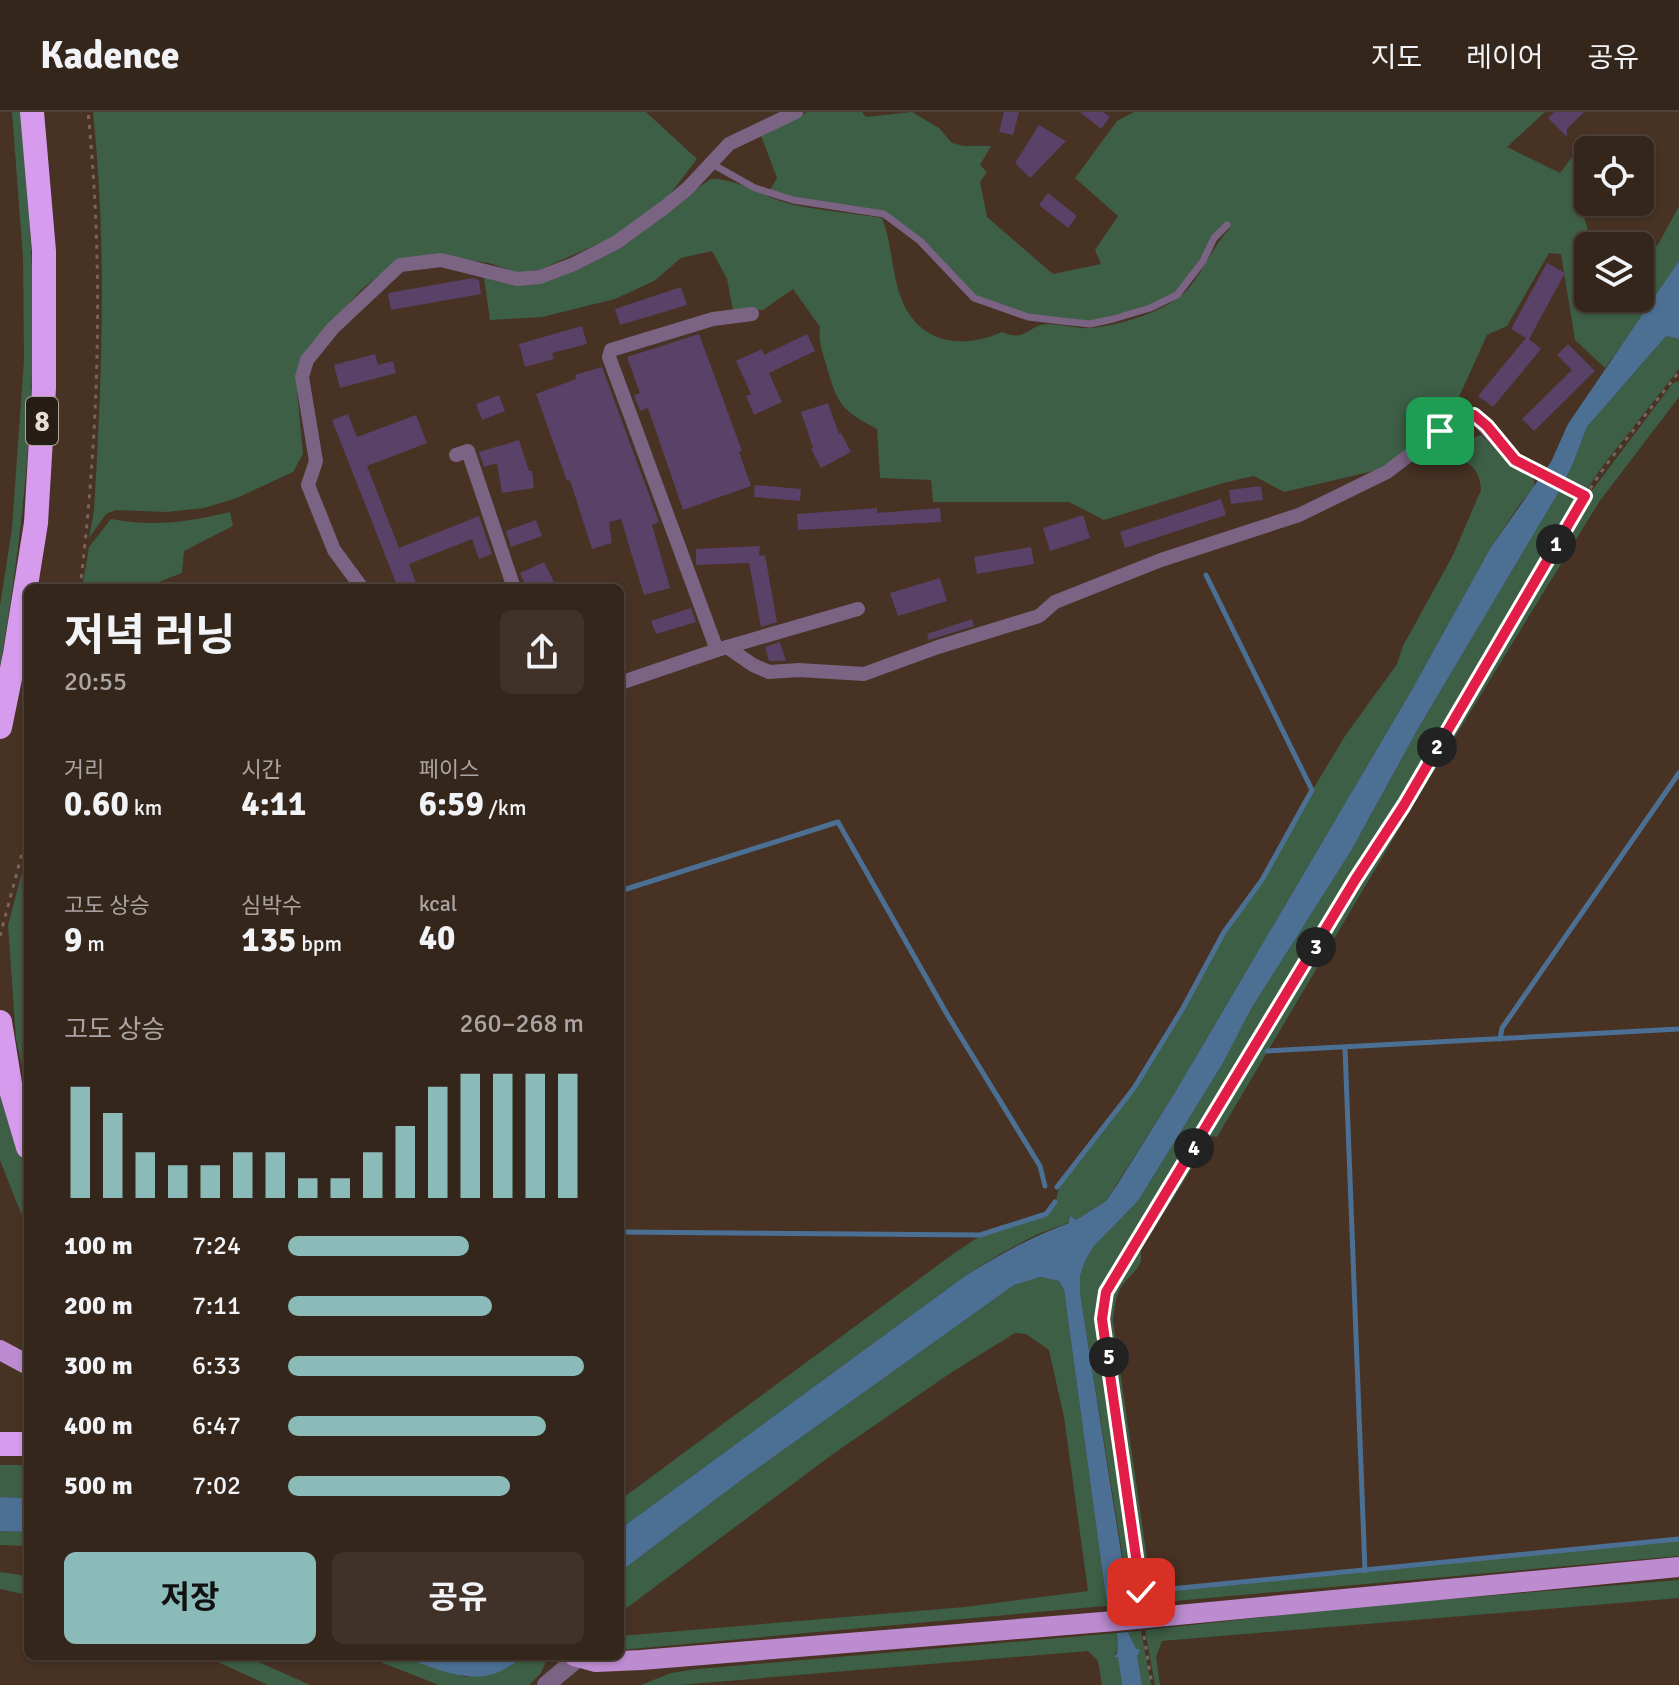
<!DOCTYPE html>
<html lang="ko">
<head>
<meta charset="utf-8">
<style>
	:root { --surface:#35261b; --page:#403228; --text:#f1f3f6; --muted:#aaa5a3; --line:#4f433a; --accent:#8bbbb9 }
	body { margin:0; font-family:Signika,"Noto Sans KR",sans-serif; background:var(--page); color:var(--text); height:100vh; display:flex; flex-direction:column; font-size:30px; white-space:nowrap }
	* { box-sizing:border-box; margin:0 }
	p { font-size:26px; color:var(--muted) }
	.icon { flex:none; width:44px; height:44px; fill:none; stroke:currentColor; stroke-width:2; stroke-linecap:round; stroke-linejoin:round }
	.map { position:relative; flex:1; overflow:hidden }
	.drawer { position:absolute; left:24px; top:472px; width:600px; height:1076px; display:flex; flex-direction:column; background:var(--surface); border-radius:12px; box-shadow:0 2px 6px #0004,0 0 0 2px var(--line) }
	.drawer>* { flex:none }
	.controls { position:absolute; left:1574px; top:24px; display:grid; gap:16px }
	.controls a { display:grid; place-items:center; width:80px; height:80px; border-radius:12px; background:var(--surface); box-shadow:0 2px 6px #0004,0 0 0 2px var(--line); font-size:40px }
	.pin { position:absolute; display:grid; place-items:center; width:68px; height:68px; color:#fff; margin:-34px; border-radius:16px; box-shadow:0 4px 12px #0006 }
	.km { position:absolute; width:40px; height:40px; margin:-20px; border-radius:50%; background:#222; color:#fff; font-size:22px; line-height:40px; text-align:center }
	.round { display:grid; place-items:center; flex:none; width:84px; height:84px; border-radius:12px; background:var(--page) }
	.head { display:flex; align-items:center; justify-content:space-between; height:136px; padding:0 40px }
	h1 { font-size:44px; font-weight:700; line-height:60px }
	.metrics { display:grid; grid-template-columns:repeat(3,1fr); gap:12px; height:136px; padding:8px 40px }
	.metrics div { display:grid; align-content:center }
	.metrics b { font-size:34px; font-weight:700 }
	.metrics small { font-size:22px; font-weight:400 }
	.metrics p { font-size:22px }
	.chart { height:224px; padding:16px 40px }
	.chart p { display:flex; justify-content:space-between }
	.chart svg { width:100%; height:144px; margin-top:8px; stroke:var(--accent); stroke-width:6 }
	.action { display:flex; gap:16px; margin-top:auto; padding:16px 40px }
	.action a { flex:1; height:92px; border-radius:12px; background:var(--accent); color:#111; font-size:32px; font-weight:700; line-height:92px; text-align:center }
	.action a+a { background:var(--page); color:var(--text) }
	ul { padding:0 40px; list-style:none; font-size:26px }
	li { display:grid; grid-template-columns:128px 96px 1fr; align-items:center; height:60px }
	li i { height:20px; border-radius:10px; background:var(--accent) }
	header { display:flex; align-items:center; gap:48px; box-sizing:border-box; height:112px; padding:0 40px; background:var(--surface); border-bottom:2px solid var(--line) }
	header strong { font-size:38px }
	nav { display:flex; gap:44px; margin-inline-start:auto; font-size:28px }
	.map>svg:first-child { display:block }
	.green { fill:#3d5f45 }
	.water { fill:#4c7094 }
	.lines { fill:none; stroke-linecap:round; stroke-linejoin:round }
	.stream { stroke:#4c7094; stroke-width:5 }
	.building { fill:#594168 }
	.path { stroke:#786559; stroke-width:3; stroke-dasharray:4 6; stroke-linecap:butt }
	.service { stroke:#7b6384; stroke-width:7 }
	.minor { stroke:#7b6384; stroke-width:14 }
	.tertiary { stroke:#7b6384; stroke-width:18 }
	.primary { stroke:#bc8bd0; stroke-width:20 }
	.motorway { stroke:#d69bed; stroke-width:24 }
	.route-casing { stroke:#fff; stroke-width:16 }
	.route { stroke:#e11d48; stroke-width:10 }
	.labels { text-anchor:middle; stroke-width:7; stroke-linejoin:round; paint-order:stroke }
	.shield { fill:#261d16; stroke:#aea39a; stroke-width:2 }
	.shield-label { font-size:28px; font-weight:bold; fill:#e9dcd3 }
</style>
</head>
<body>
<header>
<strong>Kadence</strong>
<nav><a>지도</a><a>레이어</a><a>공유</a></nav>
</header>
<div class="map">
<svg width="1679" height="1573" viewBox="0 0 1679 1573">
	<rect width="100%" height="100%" fill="#473224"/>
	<g class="green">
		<path d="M12,0H21C27,69 33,138 33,208C33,324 20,441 0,555V494L12,416L24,248L23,146Z"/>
		<path d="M93,0H646L697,47L664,90L616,124L539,158L518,161L489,151L438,144H416L400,147L362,177L327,216L296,267L303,342L293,360L237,386L204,396L167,400L116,398L106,402L89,426L94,399C102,264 107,134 93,0Z"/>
		<path d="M807,0H862L866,5L912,0L939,16L952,31L964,34H991L980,53L987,60L980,70L987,105L1053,162L1101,152L1095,138L1118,104L1075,66L1117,9L1134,0H1545L1507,35L1560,61L1574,42L1582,45C1569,73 1586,105 1592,134H1588V186H1640V154L1659,131L1679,94V149L1654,189L1605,256L1575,228L1561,142L1549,141L1507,214L1487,223L1459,285L1470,296L1411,334L1382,357L1284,380L1254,364L1223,371L1104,408L1069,390H933L931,368L880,366L877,317C840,298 837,291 826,252C822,239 818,228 820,215L793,177L763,198H733L727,167L712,139L681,146L654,169L615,187L542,205L490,208L484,166L508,172L532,173L569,161L711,67C740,66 765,87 794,93C823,99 853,101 882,106C891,128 891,150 897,173C910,227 954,241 1002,220C1027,231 1029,212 1048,212C1062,212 1077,217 1091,216C1119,214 1170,198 1188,177C1204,158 1213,134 1230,116L1225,111L1176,181L1150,194L1090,209L1028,202L975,184L921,127L885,100L794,86L770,78L777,66L760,21Z"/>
		<polygon points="1666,224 1679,227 1679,257 1604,352 1583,383 1402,692 1353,766 1104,1179 1100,1207 1139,1480 1137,1488 1128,1492 1129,1484 1080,1181 1080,1164 1085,1149 1094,1134 1138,1089 1223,951 1251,897 1351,739 1419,615 1557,383 1572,354 1587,315"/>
		<path d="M1679,269V285L1599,390L1409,700L1217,1025L1212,1024L1140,1139C1146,1155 1128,1163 1120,1177C1115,1187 1114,1199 1113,1210L1152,1481L1679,1429V1444L1164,1490L1151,1487L1143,1479L1104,1206L1108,1181L1357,769L1406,695L1587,385L1673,271Z"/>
		<path d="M1481,323L1517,357L1533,365L1535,374L1520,392L1491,435L1410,581L1177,977L1106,1089L1076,1108L1038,1122L1000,1142L965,1164L620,1417V1388L953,1142L980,1124L1047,1103L1055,1093L1059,1075L1135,977L1184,896L1225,821L1263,768L1304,692L1345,624L1397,552L1403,534L1453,443L1481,378C1480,353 1464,344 1442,351L1472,326Z"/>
		<path d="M230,400L233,414L184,439L182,461L153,472V476H82L89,435L111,407C152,415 190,410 230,400Z"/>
		<polygon points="28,738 28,981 16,927 8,813"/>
		<polygon points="0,958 28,1063 28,1119 0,1048"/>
		<polygon points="1041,1165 1059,1169 1064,1178 1106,1486 1116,1493 620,1538 620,1524 965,1495 1088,1479 1064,1305 1049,1238 1026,1222 1015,1221 949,1262 833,1342 620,1501 620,1460 744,1366 1014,1173"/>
		<polygon points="0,1353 28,1353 28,1386 0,1385"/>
		<polygon points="0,1419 28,1420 28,1434 0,1433"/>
		<polygon points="0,1460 28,1464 28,1483 0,1477"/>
		<polygon points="1679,1468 1679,1486 1162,1529 1156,1545 1160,1573 1155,1573 1145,1518 1365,1494"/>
		<polygon points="1141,1519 1151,1573 1142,1573 1136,1537 1128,1520"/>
		<polygon points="1117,1521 1118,1539 1115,1542 1118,1544 1122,1573 1102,1573 1098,1549 1088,1539 679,1573 641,1573 671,1561 697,1557"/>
		<polygon points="205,1544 245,1544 310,1573 268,1573"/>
		<polygon points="365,1544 402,1544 466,1565 499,1560 527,1544 539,1544 546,1549 541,1561 529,1573 439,1573"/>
	</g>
	<g class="water">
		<path d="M1679,149V227L1666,224L1587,315L1572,354L1557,383L1419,615L1351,739L1251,897L1223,951L1138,1089L1094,1134L1085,1149L1080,1164V1181L1125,1465L1128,1469V1492L1116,1493L1106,1486L1064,1178L1059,1169L1041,1165L1014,1173L744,1366L620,1460V1417L965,1164C999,1143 1031,1125 1069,1111L1070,1104L1076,1108L1106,1089L1117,1073L1177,977L1410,581L1491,435L1551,350L1568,312Z"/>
		<polygon points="0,1385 28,1386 28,1420 0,1419"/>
		<polygon points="1128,1520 1136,1537 1139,1537 1139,1541 1137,1543 1142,1573 1122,1573 1118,1545 1115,1545 1118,1539 1117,1521"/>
		<path d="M402,1544H527C517,1549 509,1555 499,1560C468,1573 431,1555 402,1544Z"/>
	</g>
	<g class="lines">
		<g class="stream">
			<polyline points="620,779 838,710 948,904 1040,1054 1045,1074"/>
			<polyline points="1500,927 1502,916 1679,661"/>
			<polyline points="1345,936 1365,1459"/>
			<polyline points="1267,939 1679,917"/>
			<polyline points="1057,1075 1134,976 1183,896 1224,820 1262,768 1312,678 1206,463"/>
			<polyline points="620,1120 980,1123 1046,1102 1055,1090"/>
			<polyline points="1160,1478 1679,1427"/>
		</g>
	</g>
	<g class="building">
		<polygon points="1004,0 1019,0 1013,23 999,20"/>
		<polygon points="1080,0 1103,0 1110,5 1101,17"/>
		<polygon points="1554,0 1584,0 1567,17 1567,25 1548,6"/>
		<polygon points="1039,13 1066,29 1030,66 1015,51"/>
		<polygon points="1048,81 1077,104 1068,116 1039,93"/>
		<polygon points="1547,151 1565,161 1529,227 1541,237 1493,295 1478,284 1526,226 1511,217"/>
		<polygon points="473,166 479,168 481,182 391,198 388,181"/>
		<polygon points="681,175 687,193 620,213 615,197"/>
		<polygon points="582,214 587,232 552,241 554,247 525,255 519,232"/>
		<polygon points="699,222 742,339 739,340 751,374 683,398 648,296 640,299 634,283 640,281 627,245"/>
		<polygon points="807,222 815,239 769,261 782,290 754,303 746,284 751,282 736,249 762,237 764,243"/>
		<polygon points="1568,232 1595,259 1534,319 1522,307 1572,258 1557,243"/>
		<polygon points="375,242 378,253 393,249 396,261 340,276 334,253"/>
		<polygon points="602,255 659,410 652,413 670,476 644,483 621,407 609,410 612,431 592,437 570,368 567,369 536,282 576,267 575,263"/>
		<polygon points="499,283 505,299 482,308 476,292"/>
		<polygon points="828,291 839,322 841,321 851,340 821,356 811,337 813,336 801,300"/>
		<polygon points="348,302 357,325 416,303 427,331 367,354 399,436 479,404 492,442 479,447 472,427 409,452 418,476 398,476 332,308"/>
		<polygon points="519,328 529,359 532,359 534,376 502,381 497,351 484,355 479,340"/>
		<polygon points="755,373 801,377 800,389 754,385"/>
		<polygon points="1261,374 1263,388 1231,392 1229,378"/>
		<polygon points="1221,387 1226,403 1125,436 1120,420"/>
		<polygon points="877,396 877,401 940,396 941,410 798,418 797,402"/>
		<polygon points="1083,403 1090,426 1050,439 1043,416"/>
		<polygon points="536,408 542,424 511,435 506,419"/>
		<polygon points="760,434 759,444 765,443 777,510 761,515 749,451 696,453 696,437"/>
		<polygon points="1031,435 1034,452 977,462 974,445"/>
		<polygon points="544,450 557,476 527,476 520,461"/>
		<polygon points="940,466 947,489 898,504 890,481"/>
		<polygon points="691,496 696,510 656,522 651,509"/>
		<polygon points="972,507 974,514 929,528 927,522"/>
		<polygon points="780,530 786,549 769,549 765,535"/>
	</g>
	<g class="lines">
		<g class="path">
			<polyline points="1541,362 1584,383"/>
			<path d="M80,476C99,318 104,158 88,0"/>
			<polyline points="0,824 28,719"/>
			<polyline points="1141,1489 1102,1207 1106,1180 1355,768 1404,693 1585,384 1606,353 1679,260"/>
			<polyline points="1144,1524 1152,1573"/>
		</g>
		<polyline class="service" points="712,52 755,76 793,88 884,102 920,129 974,186 1028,205 1062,209 1090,212 1113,207 1150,196 1177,183 1203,149 1214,126 1227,113"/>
		<g class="minor">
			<polyline points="456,343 468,339 514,476"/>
			<polyline points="362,476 334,438 308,373 316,349 302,265 307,248 333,216 400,153 441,148 517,167 540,165 574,152 617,130 665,95 688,76 729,32 796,0"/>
			<polyline points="727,535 753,553 769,560 799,558 864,562 938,535 1039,504 1055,490 1161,448 1299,403 1387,360 1450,312 1474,303 1515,348 1530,356"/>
			<polyline points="717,538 609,245 611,238 713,207 752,202"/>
			<polyline points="620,571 717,538 858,497"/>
		</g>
		<polyline class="tertiary" points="546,1573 578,1546"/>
		<g class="primary">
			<polyline points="0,1238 28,1253"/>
			<polyline points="574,1544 596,1550 641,1548 1115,1509 1679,1455"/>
		</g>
		<g class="motorway">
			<polyline points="0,615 15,542 36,411 44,276 44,139 32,0"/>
			<polyline points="0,910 11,978 28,1035"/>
			<polyline points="0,1332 28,1332"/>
		</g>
	</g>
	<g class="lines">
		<defs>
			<polyline id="route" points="1141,1480 1102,1207 1106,1180 1355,768 1404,693 1585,384 1515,348 1487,314 1474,303 1450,312 1440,319"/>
		</defs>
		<use href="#route" class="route-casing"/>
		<use href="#route" class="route"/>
	</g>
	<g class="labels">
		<rect class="shield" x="26" y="285" width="32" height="48" rx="6"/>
		<g class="shield-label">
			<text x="42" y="319">8</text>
		</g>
	</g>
</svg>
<div class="controls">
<a><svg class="icon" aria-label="locate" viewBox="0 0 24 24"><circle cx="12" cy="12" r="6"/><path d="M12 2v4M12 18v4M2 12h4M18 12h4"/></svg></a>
<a><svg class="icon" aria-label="layers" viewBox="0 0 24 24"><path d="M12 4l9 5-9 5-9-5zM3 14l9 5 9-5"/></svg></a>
</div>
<div class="pin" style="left:1440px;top:319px;background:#1e9e55"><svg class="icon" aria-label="arrive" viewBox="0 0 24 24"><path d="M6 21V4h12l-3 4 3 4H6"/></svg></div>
<div class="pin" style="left:1141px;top:1480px;background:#d93025"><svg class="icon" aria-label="check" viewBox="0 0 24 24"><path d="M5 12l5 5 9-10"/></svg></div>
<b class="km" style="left:1556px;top:432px">1</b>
<b class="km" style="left:1437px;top:635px">2</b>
<b class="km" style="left:1316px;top:835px">3</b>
<b class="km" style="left:1194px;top:1036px">4</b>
<b class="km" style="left:1109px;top:1245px">5</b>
<section class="drawer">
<div class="head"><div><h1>저녁 러닝</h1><p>20:55</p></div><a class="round"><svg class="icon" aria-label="share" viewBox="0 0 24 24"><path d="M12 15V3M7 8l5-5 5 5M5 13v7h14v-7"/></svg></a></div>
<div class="metrics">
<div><p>거리</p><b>0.60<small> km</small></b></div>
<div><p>시간</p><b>4:11</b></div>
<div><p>페이스</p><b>6:59<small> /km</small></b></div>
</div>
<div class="metrics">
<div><p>고도 상승</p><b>9<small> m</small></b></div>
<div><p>심박수</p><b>135<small> bpm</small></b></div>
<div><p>kcal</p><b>40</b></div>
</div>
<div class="chart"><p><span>고도 상승</span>260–268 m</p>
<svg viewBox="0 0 160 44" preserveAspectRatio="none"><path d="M5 44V10M15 44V18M25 44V30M35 44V34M45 44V34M55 44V30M65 44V30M75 44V38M85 44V38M95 44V30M105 44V22M115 44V10M125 44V6M135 44V6M145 44V6M155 44V6"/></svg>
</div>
<ul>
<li><b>100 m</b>7:24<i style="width:61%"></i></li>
<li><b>200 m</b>7:11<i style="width:69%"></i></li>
<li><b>300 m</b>6:33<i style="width:100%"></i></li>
<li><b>400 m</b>6:47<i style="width:87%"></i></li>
<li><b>500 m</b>7:02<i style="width:75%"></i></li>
</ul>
<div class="action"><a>저장</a><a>공유</a></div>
</section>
</div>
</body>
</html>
